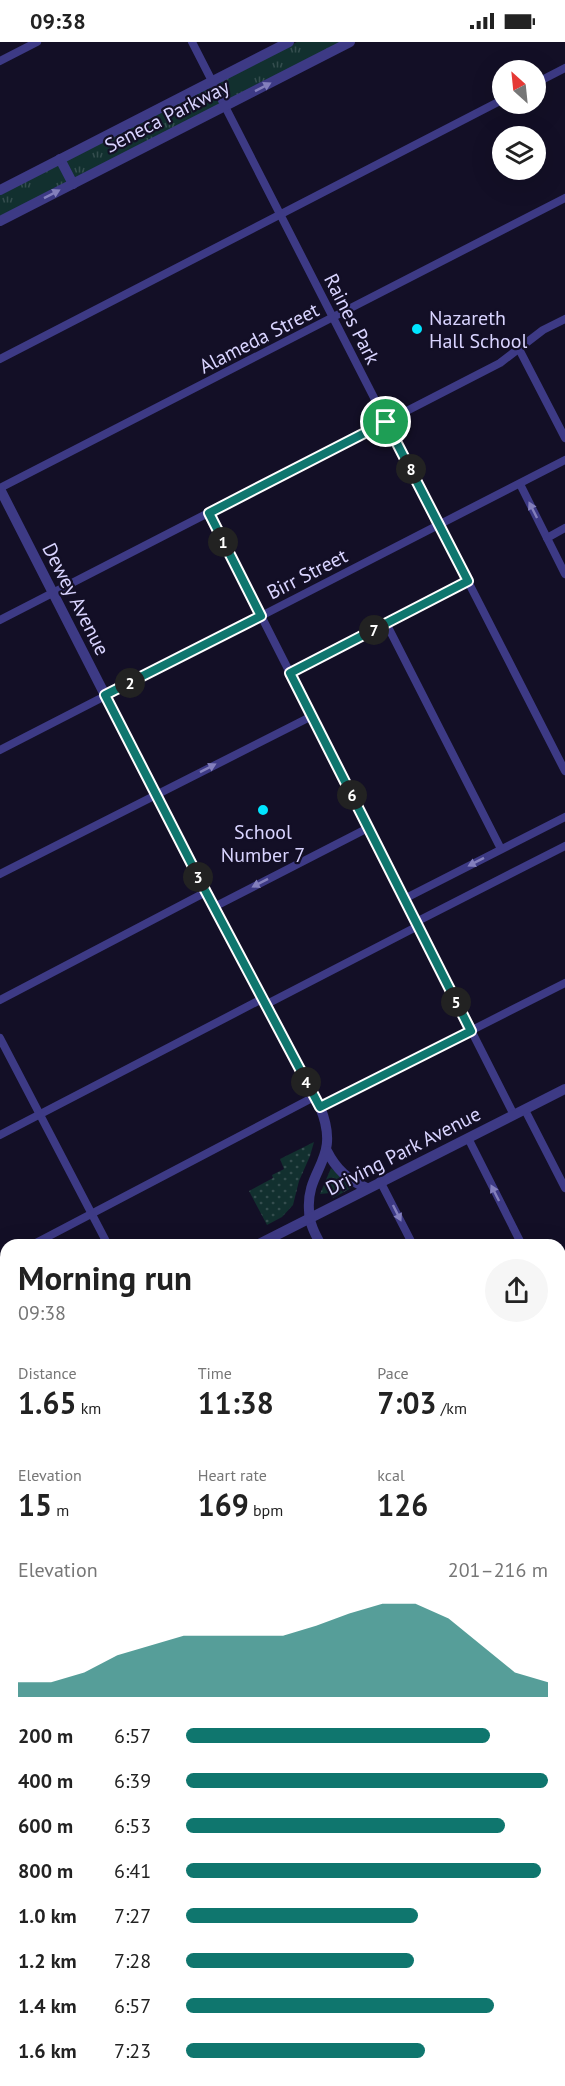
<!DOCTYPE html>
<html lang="en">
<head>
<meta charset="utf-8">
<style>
	:root { --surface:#fff; --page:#f6f6f6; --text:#222; --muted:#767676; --accent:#0f766e }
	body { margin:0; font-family:"PT Sans",sans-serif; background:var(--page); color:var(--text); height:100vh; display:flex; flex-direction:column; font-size:22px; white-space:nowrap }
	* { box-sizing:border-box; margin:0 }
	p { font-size:20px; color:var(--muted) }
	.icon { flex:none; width:33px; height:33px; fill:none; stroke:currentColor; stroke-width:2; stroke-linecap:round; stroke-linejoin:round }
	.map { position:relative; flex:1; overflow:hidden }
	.side { position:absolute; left:0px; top:1197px; width:566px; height:848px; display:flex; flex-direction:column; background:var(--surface); border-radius:18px 18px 0 0; box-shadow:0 6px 24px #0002 }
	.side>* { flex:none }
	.needle { width:39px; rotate:333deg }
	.fabs { position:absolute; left:492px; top:18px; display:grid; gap:12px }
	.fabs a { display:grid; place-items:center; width:54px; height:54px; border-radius:50%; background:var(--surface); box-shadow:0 6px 24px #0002; font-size:30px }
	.pin { position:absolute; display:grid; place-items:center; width:51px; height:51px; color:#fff; margin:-26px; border:3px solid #fff; border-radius:50%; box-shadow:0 2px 6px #0007 }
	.km { position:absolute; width:30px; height:30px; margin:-15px; border-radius:50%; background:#222; color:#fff; font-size:16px; line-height:30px; text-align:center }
	.round { display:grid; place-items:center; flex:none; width:63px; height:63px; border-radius:32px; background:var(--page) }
	.summary { display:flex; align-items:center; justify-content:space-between; height:102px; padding:0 18px }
	h1 { font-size:33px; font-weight:700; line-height:45px }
	.stats { display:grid; grid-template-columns:repeat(3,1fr); gap:9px; height:102px; padding:6px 18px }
	.stats div { display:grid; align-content:center }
	.stats b { font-size:30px; font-weight:700 }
	.stats small { font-size:16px; font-weight:400 }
	.stats p { font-size:16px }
	.chart { height:168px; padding:12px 18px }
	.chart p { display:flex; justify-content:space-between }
	.chart svg { width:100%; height:108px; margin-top:6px; fill:var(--accent); opacity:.7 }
	ul { padding:0 18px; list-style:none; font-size:20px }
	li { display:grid; grid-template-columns:96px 72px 1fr; align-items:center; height:45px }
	li i { height:15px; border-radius:8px; background:var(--accent) }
	.status { display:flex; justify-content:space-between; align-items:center; height:42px; padding:0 30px; background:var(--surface); direction:ltr }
	.status svg { height:16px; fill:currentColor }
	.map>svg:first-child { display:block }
	.grass { fill:url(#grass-dots) }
	.park { fill:url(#park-tufts) }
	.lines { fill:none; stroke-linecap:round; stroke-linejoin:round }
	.minor { stroke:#3d3a85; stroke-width:8 }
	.tertiary { stroke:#3d3a85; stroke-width:10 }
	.secondary { stroke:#6f6bff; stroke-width:12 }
	.oneway { fill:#837fbc }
	.route-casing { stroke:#fff; stroke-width:12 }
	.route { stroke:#0f766e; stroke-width:8 }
	.poi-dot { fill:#00e5ff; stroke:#130f26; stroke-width:2 }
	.labels { text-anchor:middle; stroke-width:4.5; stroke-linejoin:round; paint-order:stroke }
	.street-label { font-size:20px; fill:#d9d4ff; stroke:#130f26 }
	.poi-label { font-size:20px; fill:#d9d4ff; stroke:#130f26; text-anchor:start }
</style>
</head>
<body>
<div class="status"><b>09:38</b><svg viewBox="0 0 49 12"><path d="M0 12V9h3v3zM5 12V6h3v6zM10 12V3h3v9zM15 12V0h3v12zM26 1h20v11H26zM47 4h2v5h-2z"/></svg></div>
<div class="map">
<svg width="565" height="2044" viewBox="0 0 565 2044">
	<defs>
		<pattern id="grass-dots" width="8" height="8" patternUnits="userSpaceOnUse" patternTransform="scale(1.5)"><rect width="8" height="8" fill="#12302f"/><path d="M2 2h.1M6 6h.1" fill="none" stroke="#344d4e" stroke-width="1.8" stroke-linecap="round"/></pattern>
		<pattern id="park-tufts" width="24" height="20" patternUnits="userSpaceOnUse" patternTransform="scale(1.5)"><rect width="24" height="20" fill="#12302f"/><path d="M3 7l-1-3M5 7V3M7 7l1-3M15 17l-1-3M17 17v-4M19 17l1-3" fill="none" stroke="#344d4e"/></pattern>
	</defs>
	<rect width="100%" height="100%" fill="#130f26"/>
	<g class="grass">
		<polygon points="314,1100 310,1114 299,1139 293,1163 282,1175 267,1183 249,1149 273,1136 272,1133 284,1127 280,1117"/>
		<polygon points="331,1126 353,1145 333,1156 330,1151 320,1152"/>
	</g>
	<polygon class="park" points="297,0 341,0 0,175 0,152"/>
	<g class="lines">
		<g class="minor">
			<polyline points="192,0 565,729"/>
			<polyline points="0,19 37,0"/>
			<polyline points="536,41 565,26"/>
			<polyline points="519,307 565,396"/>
			<polyline points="0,317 502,58"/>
			<polyline points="520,442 565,532"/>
			<polyline points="0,446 565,156"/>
			<polyline points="209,471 514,1073"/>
			<polyline points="547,496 565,486"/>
			<polyline points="0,578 500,321 543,288 565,277"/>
			<polyline points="386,581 501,807"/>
			<polyline points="290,631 468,539"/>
			<polyline points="0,708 565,418"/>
			<polyline points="0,832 312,674"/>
			<polyline points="404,857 565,775"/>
			<polyline points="214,865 368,786"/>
			<polyline points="416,880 565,804"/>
			<polyline points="0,958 206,850"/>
			<polyline points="265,963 418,884"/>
			<polyline points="0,996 108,1203"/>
			<polyline points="320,1065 565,941"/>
			<polyline points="525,1068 565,1146"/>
			<polyline points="0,1093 262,957"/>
			<polyline points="468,1096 522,1203"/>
			<polyline points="380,1139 413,1203"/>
			<polyline points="32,1203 314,1055"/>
			<polyline points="0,1220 6,1217"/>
			<polyline points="0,1340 6,1351"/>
			<polyline points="560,1410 565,1420"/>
			<polyline points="560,1629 565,1626"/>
			<polyline points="0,1726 6,1738"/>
			<polyline points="560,1751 565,1749"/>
			<polyline points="560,1764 565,1761"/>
			<polyline points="560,1882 565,1879"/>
			<polyline points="0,1923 6,1920"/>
			<polyline points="100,2038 103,2044"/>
			<polyline points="235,2038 238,2044"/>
			<polyline points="369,2038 372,2044"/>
			<polyline points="508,2038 511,2044"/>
		</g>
		<g class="tertiary">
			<polyline points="60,117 73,142"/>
			<polyline points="0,148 289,0"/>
			<polyline points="0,179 350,0"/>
			<path d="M0,447L182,804L320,1065C342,1118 306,1126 309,1168C309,1181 315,1192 321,1203"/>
			<path d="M327,1109C336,1127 348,1138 367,1146"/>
			<polyline points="257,1203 565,1047"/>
			<polyline points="0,1339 6,1336"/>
			<polyline points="560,1667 565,1678"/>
		</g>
		<g class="secondary">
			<polyline points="560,1283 565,1280"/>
			<polyline points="0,1574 6,1571"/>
		</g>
	</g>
	<defs><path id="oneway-solid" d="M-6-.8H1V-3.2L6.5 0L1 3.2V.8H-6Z" transform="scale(1.5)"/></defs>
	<g class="oneway">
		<use href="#oneway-solid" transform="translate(263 45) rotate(-27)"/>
		<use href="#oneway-solid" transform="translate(52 152) rotate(-27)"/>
		<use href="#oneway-solid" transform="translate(533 468) rotate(-117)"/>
		<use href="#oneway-solid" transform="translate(208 726) rotate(-27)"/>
		<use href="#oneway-solid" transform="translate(476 820) rotate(153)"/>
		<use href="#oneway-solid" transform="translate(260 841) rotate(153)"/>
		<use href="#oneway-solid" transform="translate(495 1151) rotate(-117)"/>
		<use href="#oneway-solid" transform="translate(397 1171) rotate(63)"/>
	</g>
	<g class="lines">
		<defs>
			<polygon id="route" points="386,380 468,539 290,631 471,989 320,1065 206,850 105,653 261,574 209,471"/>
		</defs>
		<use href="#route" class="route-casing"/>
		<use href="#route" class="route"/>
	</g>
	<g class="poi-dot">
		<circle cx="417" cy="287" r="6"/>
		<circle cx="263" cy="768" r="6"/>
	</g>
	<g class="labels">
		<g class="street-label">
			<text transform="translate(167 74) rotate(-27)" y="7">Seneca Parkway</text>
			<text transform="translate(352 277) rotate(63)" y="7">Raines Park</text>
			<text transform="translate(259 296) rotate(-27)" y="7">Alameda Street</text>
			<text transform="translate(307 532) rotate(-27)" y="7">Birr Street</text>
			<text transform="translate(76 557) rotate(63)" y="7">Dewey Avenue</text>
			<text transform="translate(403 1109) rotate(-27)" y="7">Driving Park Avenue</text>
		</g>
		<g class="poi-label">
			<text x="429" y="283">Nazareth<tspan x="429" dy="23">Hall School</tspan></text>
			<text x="263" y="797" text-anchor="middle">School<tspan x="263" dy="23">Number 7</tspan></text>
		</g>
	</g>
</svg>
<div class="fabs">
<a><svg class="needle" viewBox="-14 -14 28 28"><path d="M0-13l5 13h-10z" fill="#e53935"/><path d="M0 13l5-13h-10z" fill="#767676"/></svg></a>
<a><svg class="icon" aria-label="layers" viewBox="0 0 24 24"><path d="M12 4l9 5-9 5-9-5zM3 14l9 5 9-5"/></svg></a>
</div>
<div class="pin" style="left:386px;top:380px;background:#1e9e55"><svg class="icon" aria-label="arrive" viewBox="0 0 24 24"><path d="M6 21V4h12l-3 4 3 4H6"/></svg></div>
<b class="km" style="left:223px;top:500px">1</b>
<b class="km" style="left:130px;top:641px">2</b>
<b class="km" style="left:198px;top:835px">3</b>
<b class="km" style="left:306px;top:1040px">4</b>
<b class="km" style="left:456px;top:960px">5</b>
<b class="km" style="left:352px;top:753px">6</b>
<b class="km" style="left:374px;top:588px">7</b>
<b class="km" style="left:411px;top:427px">8</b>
<section class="side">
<div class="summary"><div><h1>Morning run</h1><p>09:38</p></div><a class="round"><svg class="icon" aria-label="share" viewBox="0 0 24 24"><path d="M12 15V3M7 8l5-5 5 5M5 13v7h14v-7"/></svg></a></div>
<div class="stats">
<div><p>Distance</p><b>1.65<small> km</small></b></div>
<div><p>Time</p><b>11:38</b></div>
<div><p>Pace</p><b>7:03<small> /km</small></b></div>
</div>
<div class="stats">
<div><p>Elevation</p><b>15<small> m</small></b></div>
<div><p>Heart rate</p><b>169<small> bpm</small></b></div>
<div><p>kcal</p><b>126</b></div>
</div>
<div class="chart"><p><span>Elevation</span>201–216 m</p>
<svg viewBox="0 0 160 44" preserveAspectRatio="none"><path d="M0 44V38L10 38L20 34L30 27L40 23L50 19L60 19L70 19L80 19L90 15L100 10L110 6L120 6L130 12L140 23L150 34L160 38V44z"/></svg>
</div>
<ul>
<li><b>200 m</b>6:57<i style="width:84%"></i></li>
<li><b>400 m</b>6:39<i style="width:100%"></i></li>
<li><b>600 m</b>6:53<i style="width:88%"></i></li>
<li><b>800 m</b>6:41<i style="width:98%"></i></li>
<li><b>1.0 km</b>7:27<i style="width:64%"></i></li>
<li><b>1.2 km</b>7:28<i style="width:63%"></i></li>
<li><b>1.4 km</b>6:57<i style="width:85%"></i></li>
<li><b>1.6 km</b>7:23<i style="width:66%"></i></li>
</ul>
</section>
</div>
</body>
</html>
